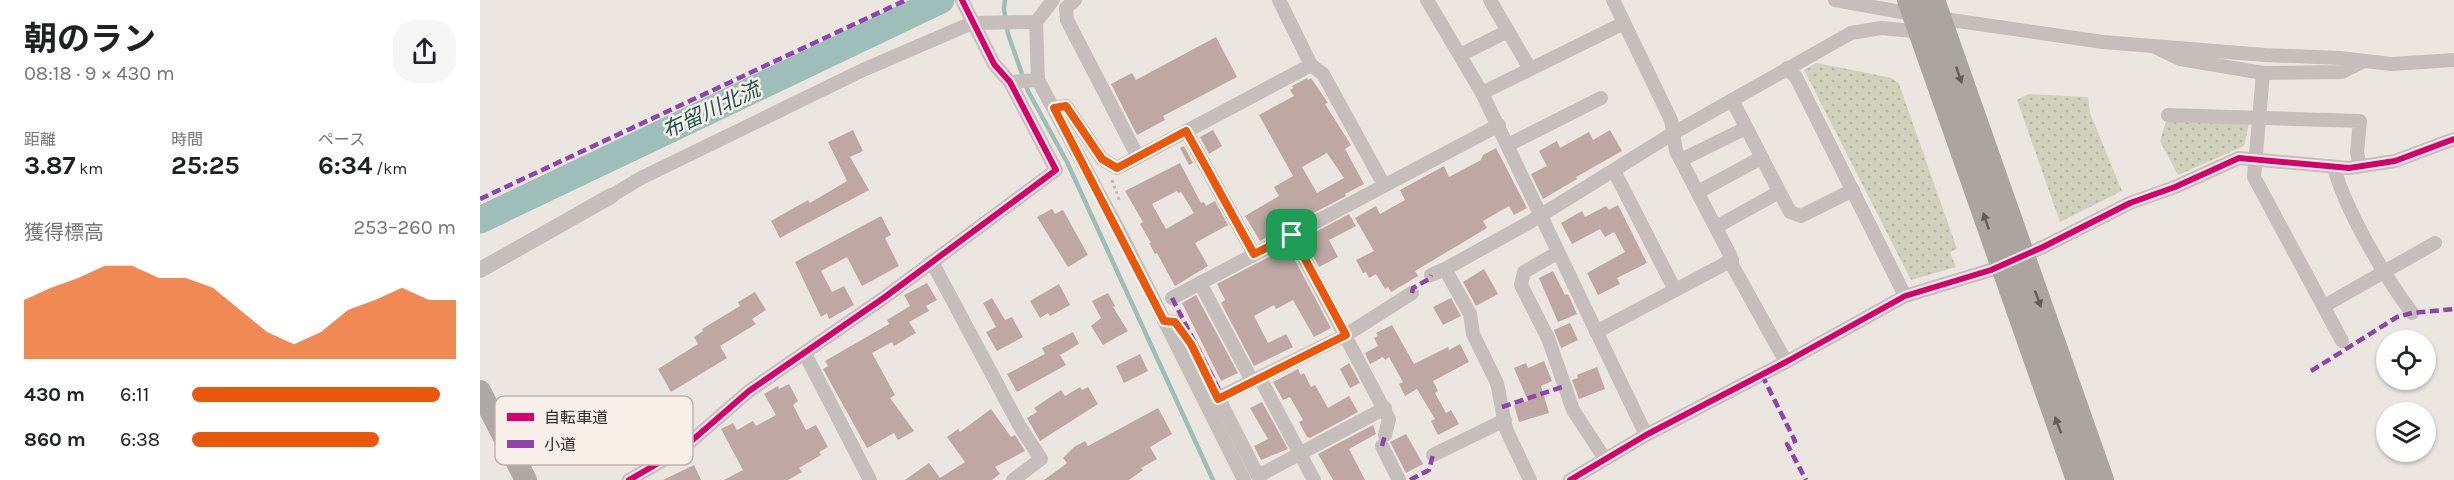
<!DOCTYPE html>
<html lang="ja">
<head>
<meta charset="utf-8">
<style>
	:root { --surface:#fff; --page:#f6f6f6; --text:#202124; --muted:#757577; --accent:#ea580c }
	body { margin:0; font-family:Karla,"Noto Sans JP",sans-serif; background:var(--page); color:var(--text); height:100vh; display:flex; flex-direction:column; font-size:22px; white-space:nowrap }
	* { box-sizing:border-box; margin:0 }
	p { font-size:20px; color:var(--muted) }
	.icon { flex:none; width:33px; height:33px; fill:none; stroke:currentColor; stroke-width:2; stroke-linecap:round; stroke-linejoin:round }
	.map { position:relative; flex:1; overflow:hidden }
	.details { display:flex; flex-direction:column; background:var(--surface); width:480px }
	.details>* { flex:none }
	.tools { position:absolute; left:1896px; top:330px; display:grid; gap:12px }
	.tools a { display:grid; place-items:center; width:60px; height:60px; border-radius:50%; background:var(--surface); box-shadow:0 2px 4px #0004; font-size:30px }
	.pin { position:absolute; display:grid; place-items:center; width:51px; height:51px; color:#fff; margin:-26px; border-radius:12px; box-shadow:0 3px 9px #0006 }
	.round { display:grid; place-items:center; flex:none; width:63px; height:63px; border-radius:24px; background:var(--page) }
	.head { display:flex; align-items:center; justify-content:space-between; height:102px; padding:0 24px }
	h1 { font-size:33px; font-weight:700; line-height:45px }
	.figures { display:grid; grid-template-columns:repeat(3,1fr); gap:9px; height:102px; padding:6px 24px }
	.figures div { display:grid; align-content:center }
	.figures b { font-size:26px; font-weight:700 }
	.figures small { font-size:16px; font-weight:400 }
	.figures p { font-size:16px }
	.chart { height:168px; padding:12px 24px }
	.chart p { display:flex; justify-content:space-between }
	.chart svg { width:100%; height:108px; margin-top:6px; fill:var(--accent); opacity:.7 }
	ul { padding:0 24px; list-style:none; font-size:20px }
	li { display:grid; grid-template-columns:96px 72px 1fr; align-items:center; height:45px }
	li i { height:15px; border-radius:8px; background:var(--accent) }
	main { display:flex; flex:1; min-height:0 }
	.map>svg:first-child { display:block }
	.green { fill:url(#green-dots) }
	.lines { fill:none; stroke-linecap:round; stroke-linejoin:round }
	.stream { stroke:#9ebeba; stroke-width:4.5 }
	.river { stroke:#9ebeba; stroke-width:27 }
	.building { fill:#bfa8a3; fill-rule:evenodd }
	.path { stroke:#beb6b3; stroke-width:3; stroke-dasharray:3 3; stroke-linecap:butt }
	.minor { stroke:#c6beba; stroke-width:14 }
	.tertiary { stroke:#c6beba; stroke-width:16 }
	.trunk { stroke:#b0a8a4; stroke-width:22 }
	.motorway-bridge { stroke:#aba5a0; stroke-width:24 }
	.quiet { stroke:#8e44ad; stroke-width:4.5; stroke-dasharray:9 4.5; stroke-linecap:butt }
	.cycleway-casing { stroke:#f9efe9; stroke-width:10 }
	.cycleway { stroke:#d6006c; stroke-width:6 }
	.oneway { fill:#655c58 }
	.route-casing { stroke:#fff; stroke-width:12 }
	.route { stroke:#ea580c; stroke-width:8 }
	.labels { text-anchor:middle; stroke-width:5; stroke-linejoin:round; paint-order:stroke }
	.water-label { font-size:21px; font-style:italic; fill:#205653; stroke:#f9efe9 }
	.key { fill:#f9efe9; stroke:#beb4af; stroke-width:1.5 }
	.key-label { font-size:16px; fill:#362b28 }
</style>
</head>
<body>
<main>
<section class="details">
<div class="head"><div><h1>朝のラン</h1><p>08:18 · 9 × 430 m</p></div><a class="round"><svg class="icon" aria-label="share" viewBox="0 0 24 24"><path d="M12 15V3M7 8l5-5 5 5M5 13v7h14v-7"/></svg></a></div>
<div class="figures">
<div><p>距離</p><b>3.87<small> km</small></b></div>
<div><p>時間</p><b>25:25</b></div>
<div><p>ペース</p><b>6:34<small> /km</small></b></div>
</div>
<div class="chart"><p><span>獲得標高</span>253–260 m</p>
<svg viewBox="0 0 160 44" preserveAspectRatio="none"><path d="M0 44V20L10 15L20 11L30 6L40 6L50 11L60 11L70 15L80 24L90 33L100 38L110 33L120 24L130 20L140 15L150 20L160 20V44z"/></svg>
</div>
<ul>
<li><b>430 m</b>6:11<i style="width:94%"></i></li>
<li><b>860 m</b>6:38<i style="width:71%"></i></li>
</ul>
</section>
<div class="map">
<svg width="1974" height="480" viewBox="0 0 1974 480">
	<defs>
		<pattern id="green-dots" width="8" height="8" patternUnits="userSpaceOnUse" patternTransform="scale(1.5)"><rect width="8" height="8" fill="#cfd1bc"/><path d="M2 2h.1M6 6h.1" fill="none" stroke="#b2b4a2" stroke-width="1.8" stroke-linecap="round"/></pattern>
	</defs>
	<rect width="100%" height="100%" fill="#ece6e1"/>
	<g class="green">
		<polygon points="1337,63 1412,78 1419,84 1477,249 1470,252 1476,267 1431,280 1324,70"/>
		<polygon points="1548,94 1608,97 1610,113 1642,191 1580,222 1537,100"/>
		<polygon points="1686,121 1769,124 1764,146 1698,175 1680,141"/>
	</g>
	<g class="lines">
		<polyline class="stream" points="525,0 524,9 528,34 548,91 587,162 733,480"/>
		<polyline class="river" points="0,220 461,0"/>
	</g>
	<g class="building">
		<polygon points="736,37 757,77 683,116 685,120 657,135 631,84 652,73 656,80"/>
		<path d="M827,78L828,80L831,78L848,103L845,104L871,145L865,149L884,184L865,194L866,196L822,219L821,218L780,241L765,216L799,196L794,187L813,176L779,115L814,96L810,90L813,88L812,86ZM847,153L864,178L837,193L822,167Z"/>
		<polygon points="373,130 383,151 370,157 389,190 300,238 291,221 328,200 330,203 367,181 348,142"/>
		<polygon points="733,130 742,146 729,154 720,137"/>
		<polygon points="1130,130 1142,151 1096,177 1097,179 1063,199 1051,174 1067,166 1059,151 1077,141 1080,148 1109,132 1113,140"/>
		<polygon points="704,146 713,163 709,165 700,148"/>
		<polygon points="1016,148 1047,208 1034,215 1029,206 1003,221 1007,228 935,271 938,276 911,292 908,287 905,289 896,274 889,278 886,272 883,273 876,260 894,251 875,218 896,206 900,214 925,200 920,190 964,166 969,177 1001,160 1003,155"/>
		<path d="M700,163L721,203L724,202L726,206L735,201L748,225L715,243L728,266L695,286L677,253L675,254L669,243H671L660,224L663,222L645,191ZM697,191L698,193L701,192L714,213L686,229L672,204Z"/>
		<polygon points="1138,205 1167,263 1137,278 1140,284 1118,295 1107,273 1145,252 1134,232 1125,237 1120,229 1092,244 1081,223 1102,211 1105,217 1126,206 1129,210"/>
		<polygon points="572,209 575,214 583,210 608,255 588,267 557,217"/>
		<polygon points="869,214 876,226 849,240 858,257 839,267 827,244 833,240 830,235"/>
		<polygon points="401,216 411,235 405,238 419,266 382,286 367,257 341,271 352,292 364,286 374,305 349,319 347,313 341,317 315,262"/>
		<polygon points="808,247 851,328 834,337 813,300 796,309 794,305 774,316 788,343 806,334 813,347 774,366 741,303 745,300 737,284"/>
		<polygon points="1004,269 1018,294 996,306 983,282"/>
		<polygon points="1073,271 1085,295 1088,294 1097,314 1078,322 1059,278"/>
		<polygon points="447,283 457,300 446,306 449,311 429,322 436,333 414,346 412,342 392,353 415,395 410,398 434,431 418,440 414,433 387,448 343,369 348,366 345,361 409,324 407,320 430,306 424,295"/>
		<polygon points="579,284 590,305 570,316 568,313 560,318 550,301"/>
		<polygon points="275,292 286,310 272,319 276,324 240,346 247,358 191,392 178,369 218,344 214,337 223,331 222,329 260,306 258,302"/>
		<polygon points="628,293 635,306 633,307 648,331 623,345 611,326 621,318 612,301"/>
		<polygon points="716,295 758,373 741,381 702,303"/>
		<polygon points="512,298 525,320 532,317 543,337 517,351 506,332 516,327 503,303"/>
		<polygon points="971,298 981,316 963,325 953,307"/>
		<polygon points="1090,323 1098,340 1081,348 1074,330"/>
		<polygon points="912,325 934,364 968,347 969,350 980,344 989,362 953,381 958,391 955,393 966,413 971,410 979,424 958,435 951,421 955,419 937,389 925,396 919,384 923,382 909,357 905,360 903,357 890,364 885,353 898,346 894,338 898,336 896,333"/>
		<polygon points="593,332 599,344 580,355 586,365 537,392 527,374 565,354 562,348"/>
		<polygon points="660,354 668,371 644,383 636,366"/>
		<polygon points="1064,361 1072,381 1061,386 1069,413 1039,422 1034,405 1048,401 1034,368 1046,363 1048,368"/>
		<polygon points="869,363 880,383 870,388 860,369"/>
		<polygon points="1117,367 1125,389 1099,399 1092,380 1098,378 1097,375"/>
		<polygon points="818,369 821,375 824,373 831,387 835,385 848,408 869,396 878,412 830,438 827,437 819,422 823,420 810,397 803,400 793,382"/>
		<polygon points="309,384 318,401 313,405 326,430 336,425 348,447 339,452 341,455 319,468 322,472 308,480 244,480 263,470 241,429 253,423 257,430 273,421 276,426 296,415 284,394 298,386 299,389"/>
		<polygon points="600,387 602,390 608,387 618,404 560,441 547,418 557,412 554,408 581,390 585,396"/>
		<polygon points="782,402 808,449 781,460 774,446 788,439 770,408"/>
		<polygon points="678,408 692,434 670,447 677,459 661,468 663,470 649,480 564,480 587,463 583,458 594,447 605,441 608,446"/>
		<polygon points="511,409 531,437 535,435 545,451 515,467 520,474 512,480 425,480 449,463 460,478 485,462 467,437 478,429 480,432"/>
		<polygon points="893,425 896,434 869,449 885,480 853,480 838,454"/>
		<polygon points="926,434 943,464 926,473 910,442"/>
		<polygon points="214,465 221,480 183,480"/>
	</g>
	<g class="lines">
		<polyline class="path" points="632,180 640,202"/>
		<g class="minor">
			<polyline points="573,0 556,22 558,80 643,238 764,480"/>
			<polyline points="595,0 586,8 587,20 658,157"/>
			<polyline points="799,0 831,65 843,74 904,185"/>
			<polyline points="947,0 1002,93 1166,435"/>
			<polyline points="1010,0 1050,69"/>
			<polyline points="1133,0 1191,120 1196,151 1250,255 1252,265 1306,362"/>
			<polyline points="1355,0 1438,15"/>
			<polyline points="1457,18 1623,42 1785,55 1860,58 1911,64 1974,60"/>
			<polyline points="1677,48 1700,59 1783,73 1862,72 1884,61"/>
			<polyline points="980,55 1028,31"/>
			<polyline points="1307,68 1316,77 1425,296"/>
			<polyline points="1783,73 1774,177 1862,341"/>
			<polyline points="530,82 558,80"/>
			<polyline points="1002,93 1144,23"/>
			<polyline points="1252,100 1310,212 1321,216 1373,190"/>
			<polyline points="574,108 586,106 622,159 637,168 831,65"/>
			<polyline points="1688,115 1880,121 1877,152 1880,166"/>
			<polyline points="706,131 774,254"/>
			<polyline points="1028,145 1121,98"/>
			<polyline points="1201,160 1266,128"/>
			<path d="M1854,167C1865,210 1905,277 1932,313"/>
			<polyline points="1134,171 1195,290"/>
			<polyline points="1218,192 1281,158"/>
			<polyline points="131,196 161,178 383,70 492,23 556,22"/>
			<polyline points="1236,227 1299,192"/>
			<polyline points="812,235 909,419 905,435"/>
			<polyline points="1077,253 1044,272 1041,285 1068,338 1093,410 1125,459"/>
			<polyline points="452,262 539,425 561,459 533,480"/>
			<polyline points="965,269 990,314 993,334 1017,383 1026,429 1050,480"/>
			<polyline points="951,275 965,269 1050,222 1192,134 1371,33 1401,28 1445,32"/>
			<polyline points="720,283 770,377 782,382 834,480"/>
			<polyline points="692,298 1019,125"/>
			<polyline points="1844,306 1955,243"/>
			<polyline points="684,321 695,322 711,344 780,480"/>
			<polyline points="1116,332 1252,260"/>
			<polyline points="325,354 390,480"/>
			<polyline points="738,398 866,335 932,293"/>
			<polyline points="902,446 919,480"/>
			<polyline points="953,455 1025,420"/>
			<polyline points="778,476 905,408"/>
			<polyline points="149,480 201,450 269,391 405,297 576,170 530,82 514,64 482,0"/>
			<polyline points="1090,480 1166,435 1306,362 1425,296 1511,270 1563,247 1650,203 1695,187 1759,158 1869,168 1915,161 1974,139"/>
		</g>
		<polyline class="tertiary" points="0,270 131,196"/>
		<polyline class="trunk" points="0,391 46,480"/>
		<g class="motorway-bridge">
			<polyline points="1429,0 1598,480"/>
			<polyline points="1453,0 1622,480"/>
		</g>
		<g class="quiet">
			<polyline points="0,199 426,0"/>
			<polyline points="932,293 933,288 949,279 951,275"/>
			<polyline points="692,298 738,388 738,398"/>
			<polyline points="1831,371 1917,317 1932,313 1974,309"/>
			<polyline points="1282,375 1315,441 1307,444 1326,480"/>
			<polyline points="1022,407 1085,386"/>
			<polyline points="902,446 905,435"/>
			<polyline points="930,480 949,470 953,455"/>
		</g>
		<defs>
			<g id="cycleway">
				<polyline points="149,480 201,450 269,391 405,297 576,170 530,82 514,64 482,0"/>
				<polyline points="1090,480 1166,435 1306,362 1425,296 1511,270 1563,247 1650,203 1695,187 1759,158 1869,168 1915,161 1974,139"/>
			</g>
		</defs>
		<use href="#cycleway" class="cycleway-casing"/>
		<use href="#cycleway" class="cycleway"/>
	</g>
	<defs><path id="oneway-solid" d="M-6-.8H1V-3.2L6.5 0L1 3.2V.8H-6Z" transform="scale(1.5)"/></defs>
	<g class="oneway">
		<use href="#oneway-solid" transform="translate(1479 75) rotate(71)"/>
		<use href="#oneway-solid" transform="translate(1506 221) rotate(-109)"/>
		<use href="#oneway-solid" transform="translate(1558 299) rotate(70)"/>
		<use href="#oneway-solid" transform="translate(1578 425) rotate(-110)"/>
	</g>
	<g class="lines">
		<defs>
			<polygon id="route" points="586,106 622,159 637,168 706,131 774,254 812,235 866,335 738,399 711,344 695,322 684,321 574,108"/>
		</defs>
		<use href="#route" class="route-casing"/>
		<use href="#route" class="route"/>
	</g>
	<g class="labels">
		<g class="water-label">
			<text transform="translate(231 110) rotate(-25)" y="7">布留川北流</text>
		</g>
	</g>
	<rect x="15" y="396" width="198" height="69" rx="9" class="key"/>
	<rect x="27" y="413" width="27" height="8" fill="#d6006c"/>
	<rect x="27" y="440" width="27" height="8" fill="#8e44ad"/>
	<g class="key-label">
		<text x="64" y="423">自転車道</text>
		<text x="64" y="450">小道</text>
	</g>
</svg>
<div class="tools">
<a><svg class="icon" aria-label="locate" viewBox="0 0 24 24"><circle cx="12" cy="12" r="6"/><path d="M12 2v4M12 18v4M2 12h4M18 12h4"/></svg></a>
<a><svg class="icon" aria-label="layers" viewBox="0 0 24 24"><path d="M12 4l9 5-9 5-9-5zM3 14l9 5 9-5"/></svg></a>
</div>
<div class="pin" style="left:812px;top:235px;background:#1e9e55"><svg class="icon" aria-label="arrive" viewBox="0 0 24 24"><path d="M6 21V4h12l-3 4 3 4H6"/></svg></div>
</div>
</main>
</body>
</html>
